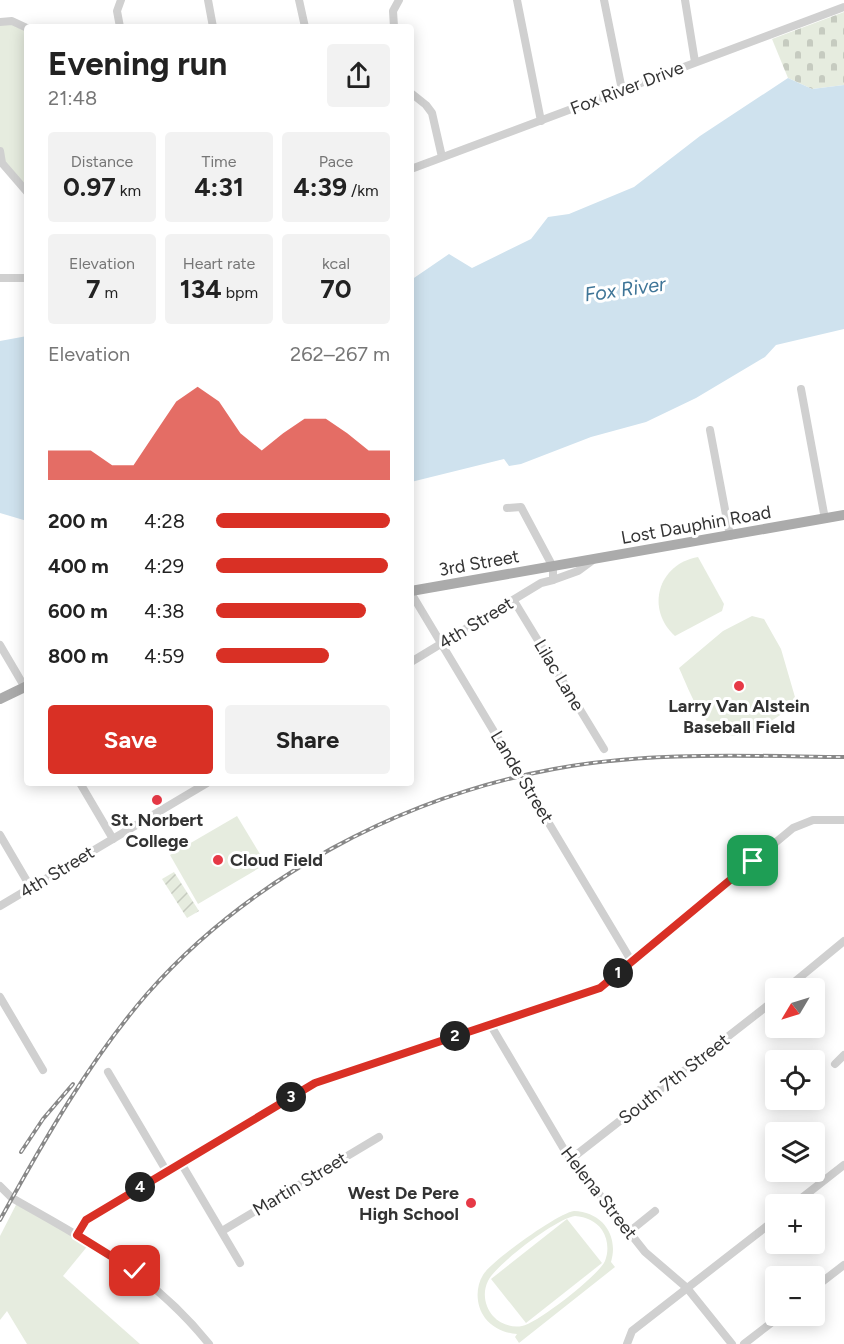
<!DOCTYPE html>
<html lang="en">
<head>
<meta charset="utf-8">
<style>
	:root { --surface:#fff; --page:#f2f2f2; --text:#222; --muted:#767676; --accent:#d93025 }
	body { margin:0; font-family:Figtree,sans-serif; background:var(--page); color:var(--text); height:100vh; display:flex; flex-direction:column; font-size:22px; white-space:nowrap }
	* { box-sizing:border-box; margin:0 }
	p { font-size:20px; color:var(--muted) }
	.icon { flex:none; width:33px; height:33px; fill:none; stroke:currentColor; stroke-width:2; stroke-linecap:round; stroke-linejoin:round }
	.map { position:relative; flex:1; overflow:hidden }
	.drawer { position:absolute; left:24px; top:24px; width:390px; height:762px; display:flex; flex-direction:column; background:var(--surface); border-radius:6px; box-shadow:0 3px 15px #0003 }
	.drawer>* { flex:none }
	.needle { width:39px; rotate:232deg }
	.buttons { position:absolute; left:765px; top:978px; display:grid; gap:12px }
	.buttons a { display:grid; place-items:center; width:60px; height:60px; border-radius:6px; background:var(--surface); box-shadow:0 3px 15px #0003; font-size:30px }
	.pin { position:absolute; display:grid; place-items:center; width:51px; height:51px; color:#fff; margin:-26px; border-radius:12px; box-shadow:0 3px 9px #0006 }
	.km { position:absolute; width:30px; height:30px; margin:-15px; border-radius:50%; background:#222; color:#fff; font-size:16px; line-height:30px; text-align:center }
	.round { display:grid; place-items:center; flex:none; width:63px; height:63px; border-radius:6px; background:var(--page) }
	.headline { display:flex; align-items:center; justify-content:space-between; height:102px; padding:0 24px }
	h1 { font-size:33px; font-weight:700; line-height:45px }
	.metrics { display:grid; grid-template-columns:repeat(3,1fr); gap:9px; height:102px; padding:6px 24px }
	.metrics div { display:grid; align-content:center; border-radius:6px; background:var(--page); text-align:center }
	.metrics b { font-size:26px; font-weight:700 }
	.metrics small { font-size:16px; font-weight:400 }
	.metrics p { font-size:16px }
	.chart { height:168px; padding:12px 24px }
	.chart p { display:flex; justify-content:space-between }
	.chart svg { width:100%; height:108px; margin-top:6px; fill:var(--accent); opacity:.7 }
	.cta { display:flex; gap:12px; margin-top:auto; padding:12px 24px }
	.cta a { flex:1; height:69px; border-radius:6px; background:var(--accent); color:#fff; font-size:24px; font-weight:700; line-height:69px; text-align:center }
	.cta a+a { background:var(--page); color:var(--text) }
	ul { padding:0 24px; list-style:none; font-size:20px }
	li { display:grid; grid-template-columns:96px 72px 1fr; align-items:center; height:45px }
	li i { height:15px; border-radius:8px; background:var(--accent) }
	.map>svg:first-child { display:block }
	.cemetery { fill:url(#cemetery-stones) }
	.park { fill:#e6ecdf; fill-rule:evenodd }
	.garden { fill:url(#garden-furrows) }
	.water { fill:#cfe2ee }
	.lines { fill:none; stroke-linecap:round; stroke-linejoin:round }
	.minor { stroke:#d0d0d0; stroke-width:8 }
	.major { stroke:#ababab; stroke-width:10 }
	.rail-casing { stroke:#888; stroke-width:4 }
	.rail { stroke:#fff; stroke-width:1.5; stroke-dasharray:4.5; stroke-linecap:butt }
	.route-casing { stroke:#fff; stroke-width:12 }
	.route { stroke:#d93025; stroke-width:8 }
	.poi-dot { fill:#e63946; stroke:#fff; stroke-width:2 }
	.labels { text-anchor:middle; stroke-width:6; stroke-linejoin:round; paint-order:stroke }
	.street-label { font-size:18px; fill:#333; stroke:#fff }
	.poi-label { font-size:18px; font-weight:bold; fill:#333; stroke:#fff }
	.water-label { font-size:20px; font-style:italic; fill:#3f7597; stroke:#fff }
</style>
</head>
<body>
<div class="map">
<svg width="844" height="1344" viewBox="0 0 844 1344">
	<defs>
		<pattern id="cemetery-stones" width="16" height="16" patternUnits="userSpaceOnUse" patternTransform="scale(1.5)"><rect width="16" height="16" fill="#e6ecdf"/><path d="M2 7V4a2 2 0 0 1 4 0v3zM10 15v-3a2 2 0 0 1 4 0v3z" fill="#c6cbc0"/></pattern>
		<pattern id="garden-furrows" width="10" height="10" patternUnits="userSpaceOnUse" patternTransform="scale(1.5)"><rect width="10" height="10" fill="#e6ecdf"/><path d="M-1 1l2-2M0 10L10 0M9 11l2-2" fill="none" stroke="#c6cbc0"/></pattern>
	</defs>
	<rect width="100%" height="100%" fill="#fff"/>
	<polygon class="cemetery" points="844,12 844,85 812,89 788,78 772,39"/>
	<g class="park">
		<polygon points="0,22 27,28 27,192 2,163 0,151"/>
		<path d="M698,557L724,604L722,611L675,636C645,609 658,564 698,557Z"/>
		<path d="M752,616L764,619L781,649L797,704C782,713 766,726 749,733C708,748 692,696 679,668L723,631Z"/>
		<polygon points="237,816 266,864 198,904 170,855"/>
		<polygon points="18,1201 90,1243 63,1276 140,1344 27,1344 7,1311 0,1320 0,1236"/>
		<path d="M574,1211C602,1212 619,1235 611,1262L615,1267L519,1343L515,1337L517,1334C504,1333 493,1328 485,1318C476,1306 475,1288 483,1275C490,1262 558,1213 574,1211ZM575,1216C586,1217 596,1221 602,1230C608,1239 609,1251 605,1261C599,1275 538,1323 522,1326C512,1328 500,1324 493,1316C485,1307 482,1293 488,1281C495,1265 557,1218 575,1216Z"/>
		<polygon points="567,1219 602,1263 526,1323 491,1279"/>
	</g>
	<polygon class="garden" points="174,872 199,911 187,918 162,879"/>
	<g class="water">
		<polygon points="788,78 812,89 844,85 844,329 776,345 765,357 696,398 646,422 591,437 521,464 509,466 504,459 411,482 411,280 449,254 472,268 531,239 548,217 569,214 634,187 700,136"/>
		<polygon points="27,336 27,521 0,513 0,341"/>
	</g>
	<g class="lines">
		<g class="minor">
			<polyline points="208,0 213,27"/>
			<polyline points="299,0 305,27"/>
			<polyline points="517,0 541,121"/>
			<polyline points="604,0 622,90"/>
			<polyline points="685,0 695,62"/>
			<polyline points="0,22 12,21 27,28"/>
			<polyline points="120,27 117,11 121,0"/>
			<polyline points="394,27 393,11 399,0"/>
			<polyline points="411,93 426,105 432,113 442,157"/>
			<polyline points="0,151 2,163 27,192"/>
			<polyline points="411,169 844,7"/>
			<polyline points="0,278 27,278"/>
			<polyline points="801,389 825,519"/>
			<polyline points="710,430 730,536"/>
			<polyline points="553,580 578,571 593,560"/>
			<polyline points="411,593 632,962"/>
			<polyline points="514,601 604,749"/>
			<polyline points="0,645 27,691"/>
			<polyline points="411,662 541,583 553,580 553,567 521,507 507,508"/>
			<polyline points="80,783 113,839"/>
			<polyline points="0,835 31,888"/>
			<polyline points="0,906 207,783"/>
			<polyline points="787,988 844,941"/>
			<polyline points="0,997 43,1070"/>
			<polyline points="490,1024 565,1151 645,1252 687,1288 732,1344"/>
			<polyline points="835,1064 844,1055"/>
			<polyline points="108,1072 167,1172"/>
			<polyline points="571,1159 776,999"/>
			<polyline points="181,1163 240,1263"/>
			<path d="M0,1186L12,1198C89,1242 152,1273 209,1344"/>
			<polyline points="794,1204 844,1165"/>
			<polyline points="222,1231 379,1137"/>
			<polyline points="629,1232 655,1211"/>
			<polyline points="77,1235 86,1220 315,1083 600,988 793,828 813,820 844,820"/>
			<polyline points="814,1288 844,1265"/>
			<polyline points="627,1344 632,1331 776,1219"/>
			<polyline points="744,1344 780,1316"/>
		</g>
		<g class="major">
			<polyline points="411,591 844,515"/>
			<polyline points="0,699 27,686"/>
		</g>
		<defs>
			<g id="rail">
				<polyline points="21,1152 43,1119 73,1084"/>
				<path d="M0,1220C43,1142 89,1061 147,994C250,877 403,797 554,769C649,751 748,756 844,757"/>
			</g>
		</defs>
		<use href="#rail" class="rail-casing"/>
		<use href="#rail" class="rail"/>
	</g>
	<g class="lines">
		<defs>
			<polyline id="route" points="135,1271 77,1235 86,1220 315,1083 600,988 753,861"/>
		</defs>
		<use href="#route" class="route-casing"/>
		<use href="#route" class="route"/>
	</g>
	<g class="poi-dot">
		<circle cx="739" cy="686" r="6"/>
		<circle cx="157" cy="800" r="6"/>
		<circle cx="218" cy="860" r="6"/>
		<circle cx="471" cy="1203" r="6"/>
	</g>
	<g class="labels">
		<g class="street-label">
			<text transform="translate(627 88) rotate(-21)" y="6">Fox River Drive</text>
			<text transform="translate(696 525) rotate(-10)" y="6">Lost Dauphin Road</text>
			<text transform="translate(479 563) rotate(-10)" y="6">3rd Street</text>
			<text transform="translate(476 623) rotate(-31)" y="6">4th Street</text>
			<text transform="translate(559 675) rotate(59)" y="6">Lilac Lane</text>
			<text transform="translate(522 777) rotate(59)" y="6">Lande Street</text>
			<text transform="translate(57 872) rotate(-31)" y="6">4th Street</text>
			<text transform="translate(674 1079) rotate(-38)" y="6">South 7th Street</text>
			<text transform="translate(300 1184) rotate(-31)" y="6">Martin Street</text>
			<text transform="translate(599 1193) rotate(52)" y="6">Helena Street</text>
		</g>
		<g class="poi-label">
			<text x="739" y="712">Larry Van Alstein<tspan x="739" dy="21">Baseball Field</tspan></text>
			<text x="157" y="826">St. Norbert<tspan x="157" dy="21">College</tspan></text>
			<text x="230" y="866" text-anchor="start">Cloud Field</text>
			<text x="459" y="1199" text-anchor="end">West De Pere<tspan x="459" dy="21">High School</tspan></text>
		</g>
		<g class="water-label">
			<text transform="translate(625 289) rotate(-8)" y="7">Fox River</text>
		</g>
	</g>
</svg>
<div class="buttons">
<a><svg class="needle" viewBox="-14 -14 28 28"><path d="M0-13l5 13h-10z" fill="#e53935"/><path d="M0 13l5-13h-10z" fill="#767676"/></svg></a>
<a><svg class="icon" aria-label="locate" viewBox="0 0 24 24"><circle cx="12" cy="12" r="6"/><path d="M12 2v4M12 18v4M2 12h4M18 12h4"/></svg></a>
<a><svg class="icon" aria-label="layers" viewBox="0 0 24 24"><path d="M12 4l9 5-9 5-9-5zM3 14l9 5 9-5"/></svg></a>
<a>+</a>
<a>−</a>
</div>
<div class="pin" style="left:753px;top:861px;background:#1e9e55"><svg class="icon" aria-label="arrive" viewBox="0 0 24 24"><path d="M6 21V4h12l-3 4 3 4H6"/></svg></div>
<div class="pin" style="left:135px;top:1271px;background:#d93025"><svg class="icon" aria-label="check" viewBox="0 0 24 24"><path d="M5 12l5 5 9-10"/></svg></div>
<b class="km" style="left:618px;top:973px">1</b>
<b class="km" style="left:455px;top:1036px">2</b>
<b class="km" style="left:291px;top:1097px">3</b>
<b class="km" style="left:140px;top:1187px">4</b>
<section class="drawer">
<div class="headline"><div><h1>Evening run</h1><p>21:48</p></div><a class="round"><svg class="icon" aria-label="share" viewBox="0 0 24 24"><path d="M12 15V3M7 8l5-5 5 5M5 13v7h14v-7"/></svg></a></div>
<div class="metrics">
<div><p>Distance</p><b>0.97<small> km</small></b></div>
<div><p>Time</p><b>4:31</b></div>
<div><p>Pace</p><b>4:39<small> /km</small></b></div>
</div>
<div class="metrics">
<div><p>Elevation</p><b>7<small> m</small></b></div>
<div><p>Heart rate</p><b>134<small> bpm</small></b></div>
<div><p>kcal</p><b>70</b></div>
</div>
<div class="chart"><p><span>Elevation</span>262–267 m</p>
<svg viewBox="0 0 160 44" preserveAspectRatio="none"><path d="M0 44V32L10 32L20 32L30 38L40 38L50 25L60 12L70 6L80 12L90 25L100 32L110 25L120 19L130 19L140 25L150 32L160 32V44z"/></svg>
</div>
<ul>
<li><b>200 m</b>4:28<i style="width:100%"></i></li>
<li><b>400 m</b>4:29<i style="width:99%"></i></li>
<li><b>600 m</b>4:38<i style="width:86%"></i></li>
<li><b>800 m</b>4:59<i style="width:65%"></i></li>
</ul>
<div class="cta"><a>Save</a><a>Share</a></div>
</section>
</div>
</body>
</html>
